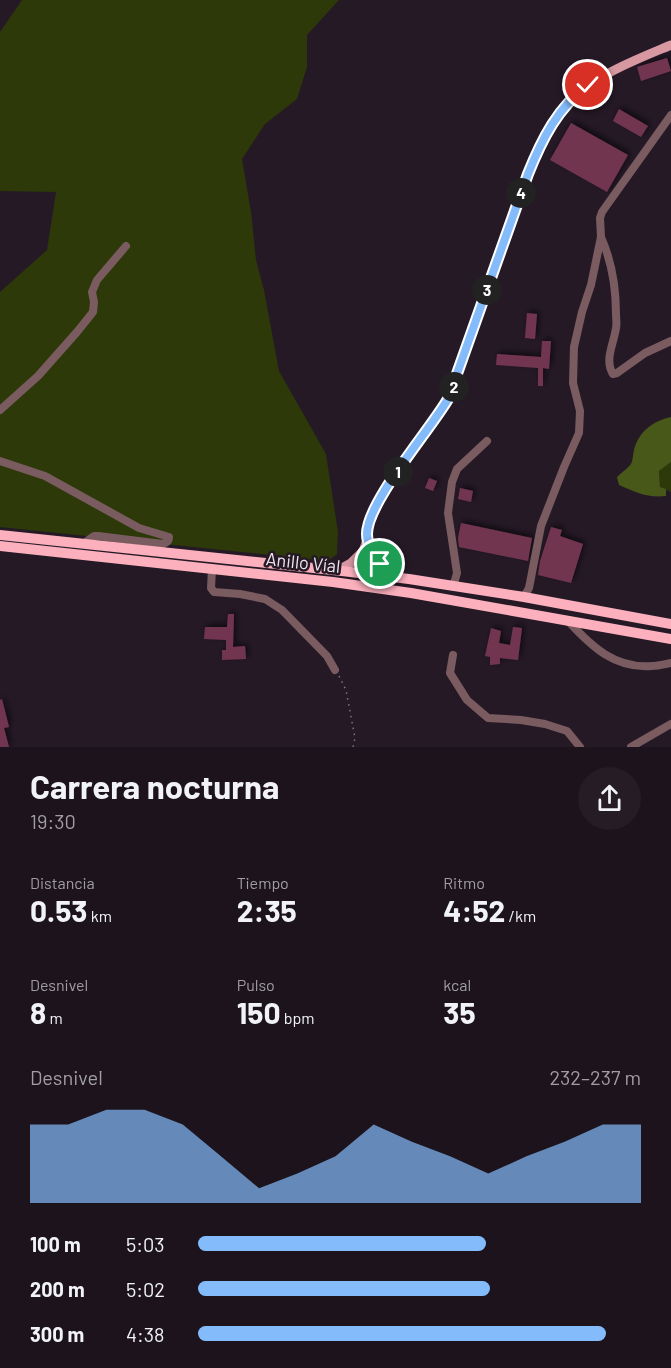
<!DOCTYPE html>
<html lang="es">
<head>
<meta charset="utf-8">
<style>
	:root { --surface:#1c131c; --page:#251c25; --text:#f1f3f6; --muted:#a09ea3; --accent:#84bcfb }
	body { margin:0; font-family:Barlow,sans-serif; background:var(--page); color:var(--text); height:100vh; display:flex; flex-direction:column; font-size:22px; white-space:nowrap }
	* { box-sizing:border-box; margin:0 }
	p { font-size:20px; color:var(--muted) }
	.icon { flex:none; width:33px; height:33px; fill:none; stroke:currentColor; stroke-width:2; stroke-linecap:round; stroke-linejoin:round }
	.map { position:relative; height:747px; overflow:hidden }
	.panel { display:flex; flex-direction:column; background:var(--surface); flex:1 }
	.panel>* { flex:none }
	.pin { position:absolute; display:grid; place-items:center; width:51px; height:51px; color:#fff; margin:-26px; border:3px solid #fff; border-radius:50%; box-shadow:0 2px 6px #0007 }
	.km { position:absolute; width:30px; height:30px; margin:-15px; border-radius:50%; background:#222; color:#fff; font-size:16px; line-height:30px; text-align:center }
	.round { display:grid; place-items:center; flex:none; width:63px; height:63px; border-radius:32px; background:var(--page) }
	.summary { display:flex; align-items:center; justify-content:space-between; height:102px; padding:0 30px }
	h1 { font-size:33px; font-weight:700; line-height:45px }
	.figures { display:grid; grid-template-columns:repeat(3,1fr); gap:9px; height:102px; padding:6px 30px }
	.figures div { display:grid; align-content:center }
	.figures b { font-size:30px; font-weight:700 }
	.figures small { font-size:16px; font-weight:400 }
	.figures p { font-size:16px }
	.chart { height:168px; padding:12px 30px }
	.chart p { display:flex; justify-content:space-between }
	.chart svg { width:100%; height:108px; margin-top:6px; fill:var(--accent); opacity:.7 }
	ul { padding:0 30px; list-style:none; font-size:20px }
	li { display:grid; grid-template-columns:96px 72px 1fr; align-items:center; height:45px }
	li i { height:15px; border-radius:8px; background:var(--accent) }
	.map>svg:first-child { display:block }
	.green { fill:#2d3909 }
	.forest { fill:#485819 }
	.building { fill:#713650; filter:url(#shadow) }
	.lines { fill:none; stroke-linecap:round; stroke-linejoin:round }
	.path { stroke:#807580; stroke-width:1.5; stroke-dasharray:1.5 4.5; stroke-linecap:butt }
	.minor { stroke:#7a5b60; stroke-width:8 }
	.major { stroke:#d798a2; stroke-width:9 }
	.highway { stroke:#fcb0bd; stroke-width:10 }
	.route-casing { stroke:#fff; stroke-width:12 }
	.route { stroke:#84bcfb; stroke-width:8 }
	.labels { text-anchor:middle; stroke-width:5; stroke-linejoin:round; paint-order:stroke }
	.street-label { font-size:18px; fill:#eee5ee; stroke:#251926 }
</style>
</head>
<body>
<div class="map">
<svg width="671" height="747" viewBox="0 0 671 747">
	<defs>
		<filter id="shadow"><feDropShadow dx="2.5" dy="-2.5" stdDeviation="3" flood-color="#0009"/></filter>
	</defs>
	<rect width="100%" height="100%" fill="#251926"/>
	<g class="green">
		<polygon points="22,0 339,0 307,35 307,67 297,99 265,124 242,159 251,212 256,260 264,290 279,371 326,454 338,532 337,554 328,561 0,527 0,292 47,250 56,192 0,191 0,32"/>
		<polygon points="671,462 671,492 660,487 659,471"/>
		<path d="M367,549C373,563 378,567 391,574L348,568L359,562Z"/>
	</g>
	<path class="forest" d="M671,417V462L659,471L660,487L666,489V496C647,498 635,492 619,485L617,477C621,473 629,467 631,464C633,460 633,454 634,450C639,431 653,421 671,417Z"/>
	<g class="building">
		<polygon points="667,58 671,71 641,81 637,67"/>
		<polygon points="619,109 648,126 641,137 613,121"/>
		<polygon points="571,123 628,155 607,192 550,160"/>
		<polygon points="527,313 537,314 535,339 525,338"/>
		<polygon points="542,341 551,341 549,369 543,368 543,386 538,386 538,368 496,365 497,354 541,357"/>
		<polygon points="429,478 437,481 433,491 425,488"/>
		<polygon points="460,488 473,491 471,502 458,499"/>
		<polygon points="461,523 532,538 528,561 459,547 458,538"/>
		<polygon points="551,527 562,530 560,536 583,544 571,583 538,575 540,561"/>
		<polygon points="228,614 234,614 233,647 245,646 246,659 222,660 222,650 226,650 226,640 204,639 205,627 227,627"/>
		<polygon points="513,627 522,628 518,660 500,658 500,664 490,665 490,657 485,656 491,628 501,631 499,643 510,645"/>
		<polygon points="2,699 9,727 4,728 9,747 0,747 0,700"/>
	</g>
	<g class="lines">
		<polyline class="path" points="339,676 346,690 355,738 353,747"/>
		<g class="minor">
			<path d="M601,237C612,262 616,287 616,314C616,319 617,324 616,328C614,343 604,360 613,374L617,373L645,353L671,341"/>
			<polyline points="0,410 38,376 77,332 93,312 94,302 92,292 97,280 126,246"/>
			<path d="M0,461L45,476L139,528L169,537C169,542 167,542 163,544L98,536H94L83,544"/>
			<polyline points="212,569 211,588 214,592 240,594 265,599 282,610 327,656 335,670"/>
			<polyline points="453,587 457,573 448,513 452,482 457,469 487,441"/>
			<polyline points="524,597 529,588 541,526 564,467 579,433 580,411 573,383 574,347 582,312 591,285 601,237 600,218 602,212 671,115"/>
			<path d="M568,621C592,647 615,669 652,666C659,666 665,664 671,663"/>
			<polyline points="453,655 450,673 467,700 488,718 521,720 545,724 567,731 580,747"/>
			<polyline points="631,747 671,724"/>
		</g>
		<g class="major">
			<path d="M368,537C372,555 381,567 398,576"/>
			<path d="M334,569L344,567L351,563L363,551L366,543L370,522L382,496L448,399L528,174C537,151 547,126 563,108C592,76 633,61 671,45"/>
		</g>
		<g class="highway">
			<polyline points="0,535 342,571 409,579 524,597 671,624"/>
			<polyline points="0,546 333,582 411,593 671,639"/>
		</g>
	</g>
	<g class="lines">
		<defs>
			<path id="route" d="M380,564C374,555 367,545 367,534C367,502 430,430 448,399L528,174C542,139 558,107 588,85"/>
		</defs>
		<use href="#route" class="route-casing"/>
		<use href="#route" class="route"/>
	</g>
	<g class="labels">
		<g class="street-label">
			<text transform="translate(303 563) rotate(6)" y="6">Anillo Víal</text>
		</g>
	</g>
</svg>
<div class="pin" style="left:380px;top:564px;background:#1e9e55"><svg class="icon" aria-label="arrive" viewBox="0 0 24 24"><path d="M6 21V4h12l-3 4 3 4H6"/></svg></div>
<div class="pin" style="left:588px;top:85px;background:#d93025"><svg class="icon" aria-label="check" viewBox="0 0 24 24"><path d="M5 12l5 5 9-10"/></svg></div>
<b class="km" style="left:398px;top:472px">1</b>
<b class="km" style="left:454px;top:387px">2</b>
<b class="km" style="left:487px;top:290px">3</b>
<b class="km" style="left:521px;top:193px">4</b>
</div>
<section class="panel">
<div class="summary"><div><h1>Carrera nocturna</h1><p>19:30</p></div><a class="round"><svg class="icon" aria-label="share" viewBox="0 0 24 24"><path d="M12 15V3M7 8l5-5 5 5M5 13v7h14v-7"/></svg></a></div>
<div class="figures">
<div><p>Distancia</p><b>0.53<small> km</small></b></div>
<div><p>Tiempo</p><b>2:35</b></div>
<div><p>Ritmo</p><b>4:52<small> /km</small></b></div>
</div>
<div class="figures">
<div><p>Desnivel</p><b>8<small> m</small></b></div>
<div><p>Pulso</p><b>150<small> bpm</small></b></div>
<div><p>kcal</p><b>35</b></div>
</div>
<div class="chart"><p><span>Desnivel</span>232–237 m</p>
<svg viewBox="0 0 160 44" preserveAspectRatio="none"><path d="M0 44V12L10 12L20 6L30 6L40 12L50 25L60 38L70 32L80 25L90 12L100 19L110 25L120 32L130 25L140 19L150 12L160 12V44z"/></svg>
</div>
<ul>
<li><b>100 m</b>5:03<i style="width:65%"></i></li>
<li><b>200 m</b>5:02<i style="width:66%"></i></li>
<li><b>300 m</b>4:38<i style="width:92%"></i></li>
</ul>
</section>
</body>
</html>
